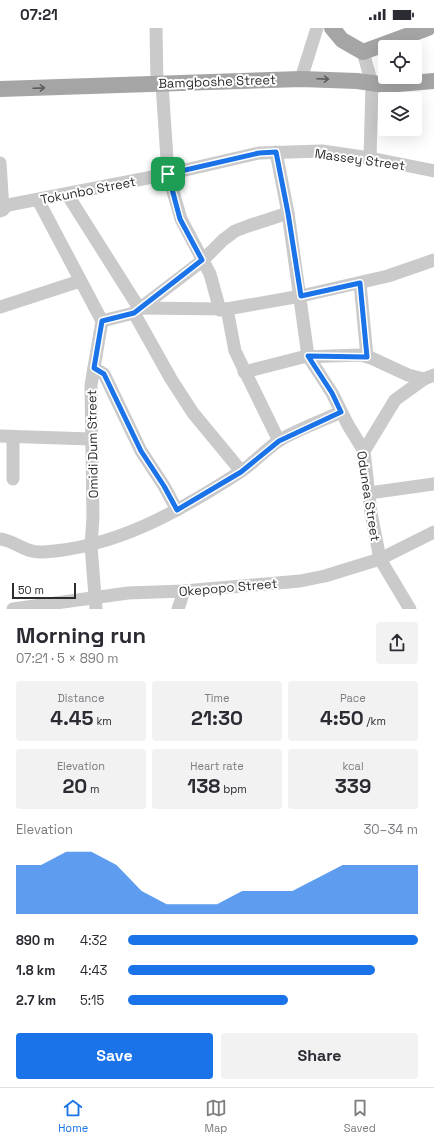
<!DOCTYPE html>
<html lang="en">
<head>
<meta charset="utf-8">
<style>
	:root { --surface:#fff; --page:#f2f2f3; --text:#2b2b33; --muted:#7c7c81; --line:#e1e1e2; --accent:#1a73e8 }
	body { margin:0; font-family:"Space Grotesk",sans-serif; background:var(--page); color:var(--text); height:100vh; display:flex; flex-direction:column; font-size:15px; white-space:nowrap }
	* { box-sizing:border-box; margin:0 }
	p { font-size:13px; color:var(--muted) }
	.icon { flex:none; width:22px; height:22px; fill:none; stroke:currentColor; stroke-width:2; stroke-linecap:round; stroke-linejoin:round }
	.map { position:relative; height:581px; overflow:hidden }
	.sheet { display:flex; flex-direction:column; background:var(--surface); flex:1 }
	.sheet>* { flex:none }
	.buttons { position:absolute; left:378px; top:12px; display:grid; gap:8px }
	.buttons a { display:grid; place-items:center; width:44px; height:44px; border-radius:4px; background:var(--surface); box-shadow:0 4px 16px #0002; font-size:20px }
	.scale { position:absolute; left:12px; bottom:10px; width:64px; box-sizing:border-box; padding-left:4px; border:2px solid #2d2d2d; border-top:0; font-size:11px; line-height:14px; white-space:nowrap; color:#2d2d2d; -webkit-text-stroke:3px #fff; paint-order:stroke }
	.pin { position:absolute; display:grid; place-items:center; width:34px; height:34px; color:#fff; margin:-17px; border-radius:8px; box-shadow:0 2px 6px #0006 }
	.round { display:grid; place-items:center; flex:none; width:42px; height:42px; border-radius:4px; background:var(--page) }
	.headline { display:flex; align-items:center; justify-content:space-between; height:68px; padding:0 16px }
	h1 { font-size:22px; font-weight:800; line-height:30px }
	.metrics { display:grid; grid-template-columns:repeat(3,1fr); gap:6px; height:68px; padding:4px 16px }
	.metrics div { display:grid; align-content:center; border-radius:4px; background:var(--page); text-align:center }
	.metrics b { font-size:20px; font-weight:800 }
	.metrics small { font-size:11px; font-weight:400 }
	.metrics p { font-size:11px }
	.chart { height:112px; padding:8px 16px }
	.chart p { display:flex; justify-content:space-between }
	.chart svg { width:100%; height:72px; margin-top:4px; fill:var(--accent); opacity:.7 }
	.cta { display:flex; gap:8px; margin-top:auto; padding:8px 16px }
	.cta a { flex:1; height:46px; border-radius:4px; background:var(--accent); color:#fff; font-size:16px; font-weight:800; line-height:46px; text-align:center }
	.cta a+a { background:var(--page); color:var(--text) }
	ul { padding:0 16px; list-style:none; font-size:13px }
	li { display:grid; grid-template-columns:64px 48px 1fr; align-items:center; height:30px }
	li i { height:10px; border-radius:5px; background:var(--accent) }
	.status { display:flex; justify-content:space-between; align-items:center; height:28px; padding:0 20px; background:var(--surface); direction:ltr }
	.status svg { height:11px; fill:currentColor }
	.dock { display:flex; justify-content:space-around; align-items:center; height:56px; border-top:1px solid var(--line); background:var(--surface); font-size:11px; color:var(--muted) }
	.dock a { display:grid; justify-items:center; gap:2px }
	.dock .current { color:var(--accent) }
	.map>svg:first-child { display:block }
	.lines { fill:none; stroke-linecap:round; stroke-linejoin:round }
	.minor { stroke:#cacaca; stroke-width:13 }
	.major { stroke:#a5a5a5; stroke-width:16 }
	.oneway { stroke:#5d5d5d }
	.route-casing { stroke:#fff; stroke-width:8 }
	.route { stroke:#1a73e8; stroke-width:5 }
	.labels { text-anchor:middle; stroke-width:4; stroke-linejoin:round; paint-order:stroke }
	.street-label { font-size:13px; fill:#2d2d2d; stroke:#fff }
</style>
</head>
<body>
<div class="status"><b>07:21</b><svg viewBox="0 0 49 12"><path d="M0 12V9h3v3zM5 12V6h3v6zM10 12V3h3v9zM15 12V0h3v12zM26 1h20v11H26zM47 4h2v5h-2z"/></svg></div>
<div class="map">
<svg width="434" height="581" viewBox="0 0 434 581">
	<rect width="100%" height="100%" fill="#fff"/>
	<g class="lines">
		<g class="minor">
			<polyline points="156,0 157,55"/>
			<polyline points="363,24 372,56 370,130"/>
			<polyline points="301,51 317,0"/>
			<polyline points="162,56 168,146 181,191 210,246 220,282"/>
			<polyline points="276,124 288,185 308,328 332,365 348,397 364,423 371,485 380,531 410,581"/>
			<polyline points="0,135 3,182"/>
			<polyline points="67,166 139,280 227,281 301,268 388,248 434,232"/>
			<polyline points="38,172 102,293 91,357 93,489 91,518 96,581"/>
			<polyline points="0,183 8,177 168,146 259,125 322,123 370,130 434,143"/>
			<polyline points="360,255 367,329"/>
			<polyline points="0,279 80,253"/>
			<polyline points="227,281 235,323 279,413"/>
			<polyline points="134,285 171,351 193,385 241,443"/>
			<polyline points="102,293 134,285 202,233 223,212 235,203 248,198 288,185"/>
			<polyline points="94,340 104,346 141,423 164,458 177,482"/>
			<polyline points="244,344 303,329 360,327 369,329 408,347 424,351"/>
			<polyline points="0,408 91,411"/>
			<polyline points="13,409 13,451"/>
			<polyline points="364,423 395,372 424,351 434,347"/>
			<polyline points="369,465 434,456"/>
			<path d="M0,511C16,513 24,525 43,524C115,520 180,483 240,444C254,435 266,421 280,412C299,401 321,393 341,384"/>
			<polyline points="13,581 128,565 184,563 300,553 325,548 380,531 434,504"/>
			<polyline points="178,581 184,563"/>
		</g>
		<g class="major">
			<polyline points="332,0 342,12 363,24 428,0"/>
			<polyline points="0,61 301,51 357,53 386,57 434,53"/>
		</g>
	</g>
	<defs><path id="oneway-shaft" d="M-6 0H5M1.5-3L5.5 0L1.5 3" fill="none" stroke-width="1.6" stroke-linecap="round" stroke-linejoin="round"/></defs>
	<g class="oneway">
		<use href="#oneway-shaft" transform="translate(323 51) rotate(2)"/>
		<use href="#oneway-shaft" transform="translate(39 60) rotate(-2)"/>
	</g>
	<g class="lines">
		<defs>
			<polygon id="route" points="276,124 288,185 301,268 360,255 367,329 308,328 332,365 341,384 279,413 241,444 177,482 164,458 141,423 104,346 94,340 102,293 134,285 202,232 180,191 168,146 259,125"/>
		</defs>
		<use href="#route" class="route-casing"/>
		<use href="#route" class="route"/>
	</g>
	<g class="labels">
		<g class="street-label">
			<text transform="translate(217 53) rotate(-2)" y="5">Bamgboshe Street</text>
			<text transform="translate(360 131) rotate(8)" y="5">Massey Street</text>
			<text transform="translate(88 162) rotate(-11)" y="5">Tokunbo Street</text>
			<text transform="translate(92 416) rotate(-91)" y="5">Omidi Dum Street</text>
			<text transform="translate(369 468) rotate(81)" y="5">Odunea Street</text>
			<text transform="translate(228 559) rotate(-5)" y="5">Okepopo Street</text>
		</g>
	</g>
</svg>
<div class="buttons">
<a><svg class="icon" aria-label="locate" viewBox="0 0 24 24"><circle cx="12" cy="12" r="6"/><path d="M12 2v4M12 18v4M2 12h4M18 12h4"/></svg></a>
<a><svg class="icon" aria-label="layers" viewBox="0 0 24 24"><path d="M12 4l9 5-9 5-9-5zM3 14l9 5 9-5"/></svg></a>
</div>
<div class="scale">50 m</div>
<div class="pin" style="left:168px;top:146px;background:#1e9e55"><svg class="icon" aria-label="arrive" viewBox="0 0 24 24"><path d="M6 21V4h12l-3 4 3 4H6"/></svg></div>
</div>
<section class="sheet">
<div class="headline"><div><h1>Morning run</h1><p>07:21 · 5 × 890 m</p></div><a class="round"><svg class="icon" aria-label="share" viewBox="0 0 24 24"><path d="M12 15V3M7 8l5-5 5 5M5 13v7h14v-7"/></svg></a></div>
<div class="metrics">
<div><p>Distance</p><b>4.45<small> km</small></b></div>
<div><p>Time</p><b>21:30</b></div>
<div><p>Pace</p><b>4:50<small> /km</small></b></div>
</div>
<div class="metrics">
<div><p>Elevation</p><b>20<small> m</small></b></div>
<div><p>Heart rate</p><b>138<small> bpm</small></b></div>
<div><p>kcal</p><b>339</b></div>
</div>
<div class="chart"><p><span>Elevation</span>30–34 m</p>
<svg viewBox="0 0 160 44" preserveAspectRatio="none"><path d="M0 44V14L10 14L20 6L30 6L40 14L50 30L60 38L70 38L80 38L90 30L100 30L110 30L120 22L130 14L140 14L150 14L160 14V44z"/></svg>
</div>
<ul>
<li><b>890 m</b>4:32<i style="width:100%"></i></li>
<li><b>1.8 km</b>4:43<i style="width:85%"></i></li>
<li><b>2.7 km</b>5:15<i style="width:55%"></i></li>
</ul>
<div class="cta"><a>Save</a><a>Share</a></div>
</section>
<nav class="dock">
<a class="current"><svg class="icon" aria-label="home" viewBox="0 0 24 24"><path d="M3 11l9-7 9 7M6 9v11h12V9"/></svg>Home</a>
<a><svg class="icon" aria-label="map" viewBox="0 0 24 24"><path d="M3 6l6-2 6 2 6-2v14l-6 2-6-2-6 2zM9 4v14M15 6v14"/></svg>Map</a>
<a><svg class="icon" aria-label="saved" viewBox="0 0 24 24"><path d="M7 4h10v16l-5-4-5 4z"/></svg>Saved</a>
</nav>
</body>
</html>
